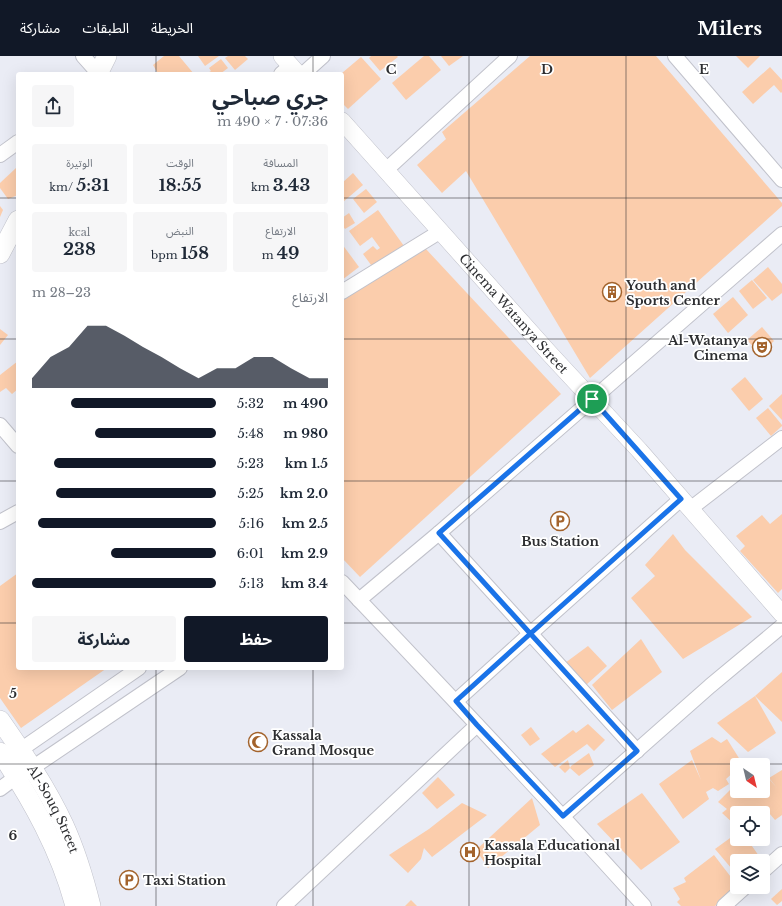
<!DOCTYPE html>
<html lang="ar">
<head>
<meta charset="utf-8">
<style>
	:root { --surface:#fff; --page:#f6f6f7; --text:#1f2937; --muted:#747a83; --accent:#111827 }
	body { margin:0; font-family:"Libre Baskerville","Noto Sans Arabic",serif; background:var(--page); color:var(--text); direction:rtl; height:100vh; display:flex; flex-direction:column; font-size:15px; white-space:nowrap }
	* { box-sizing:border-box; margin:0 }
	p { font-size:13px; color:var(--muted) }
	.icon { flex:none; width:22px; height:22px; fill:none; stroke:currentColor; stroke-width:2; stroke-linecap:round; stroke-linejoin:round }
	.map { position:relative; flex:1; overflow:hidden; direction:ltr }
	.side { position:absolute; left:16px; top:16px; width:328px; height:598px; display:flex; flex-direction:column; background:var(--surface); border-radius:4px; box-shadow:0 4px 16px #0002; direction:rtl }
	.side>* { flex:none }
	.needle { width:26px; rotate:145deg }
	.tools { position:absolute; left:730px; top:702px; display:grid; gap:8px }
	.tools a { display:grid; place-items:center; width:40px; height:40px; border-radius:4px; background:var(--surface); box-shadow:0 4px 16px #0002; font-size:20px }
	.pin { position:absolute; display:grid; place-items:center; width:34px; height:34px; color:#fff; margin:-17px; border:2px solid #fff; border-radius:50%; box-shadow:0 1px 4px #0007 }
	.round { display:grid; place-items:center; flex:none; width:42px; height:42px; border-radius:4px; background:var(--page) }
	.head { display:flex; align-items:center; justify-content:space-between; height:68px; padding:0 16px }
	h1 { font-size:22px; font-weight:700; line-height:30px }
	.metrics { display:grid; grid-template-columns:repeat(3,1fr); gap:6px; height:68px; padding:4px 16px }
	.metrics div { display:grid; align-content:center; border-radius:4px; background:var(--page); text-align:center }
	.metrics b { font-size:17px; font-weight:700 }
	.metrics small { font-size:11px; font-weight:400 }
	.metrics p { font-size:11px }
	.chart { height:112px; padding:8px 16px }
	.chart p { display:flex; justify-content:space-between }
	.chart svg { width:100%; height:72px; margin-top:4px; fill:var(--accent); opacity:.7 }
	.cta { display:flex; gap:8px; margin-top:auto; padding:8px 16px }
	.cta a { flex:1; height:46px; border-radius:4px; background:var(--accent); color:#fff; font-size:16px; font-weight:700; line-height:46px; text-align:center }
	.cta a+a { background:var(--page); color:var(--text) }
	ul { padding:0 16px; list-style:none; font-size:13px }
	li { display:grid; grid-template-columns:64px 48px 1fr; align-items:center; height:30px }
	li i { height:10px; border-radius:5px; background:var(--accent) }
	header { display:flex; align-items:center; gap:24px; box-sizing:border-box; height:56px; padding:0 20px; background:var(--accent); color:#fff }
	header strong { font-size:19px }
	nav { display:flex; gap:22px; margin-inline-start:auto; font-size:14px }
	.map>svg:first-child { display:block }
	.building { fill:#fbcdac }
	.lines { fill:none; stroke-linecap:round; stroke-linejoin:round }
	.minor-casing { stroke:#c1c2cb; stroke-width:16 }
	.tertiary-casing { stroke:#c1c2cb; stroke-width:18 }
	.secondary-casing { stroke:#c1c2cb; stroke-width:20 }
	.minor { stroke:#fff; stroke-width:14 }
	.tertiary { stroke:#fff; stroke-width:17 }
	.secondary { stroke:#fff; stroke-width:19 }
	.route-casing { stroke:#fff; stroke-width:8 }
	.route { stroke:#1a73e8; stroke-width:5 }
	.grid { fill:none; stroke:#2d2e31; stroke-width:1; stroke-opacity:0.55 }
	.labels { text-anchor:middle; stroke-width:3.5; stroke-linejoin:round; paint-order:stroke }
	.poi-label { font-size:13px; font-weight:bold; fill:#2d2e31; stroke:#fff; text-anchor:start }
	.street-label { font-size:13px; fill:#2d2e31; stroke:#fff }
	.grid-label { font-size:13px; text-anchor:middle; font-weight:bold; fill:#2d2e31; stroke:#fff; stroke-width:3.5; stroke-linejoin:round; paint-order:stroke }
</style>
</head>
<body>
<header>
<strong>Milers</strong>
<nav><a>الخريطة</a><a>الطبقات</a><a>مشاركة</a></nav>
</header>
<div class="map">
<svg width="782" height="850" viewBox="0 0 782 850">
	<rect width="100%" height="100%" fill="#eaecf5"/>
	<g class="building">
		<polygon points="164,0 179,0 194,18 154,18 157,16 153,9"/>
		<polygon points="198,0 219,0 205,10"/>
		<polygon points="228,0 245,0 248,3 235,14 225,2"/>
		<polygon points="371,0 397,0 398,1 380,15 369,2"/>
		<polygon points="424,0 429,0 441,14 406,44 392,27"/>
		<polygon points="441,0 463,0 449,10"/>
		<polygon points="530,0 656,0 782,147 782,150 590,322 466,115 442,137 417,109 446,83 442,76"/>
		<polygon points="736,0 760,0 748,12"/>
		<polygon points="361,1 381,23 348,53 342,47 342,17"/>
		<polygon points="221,3 228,12 220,18 206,18 211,15 209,12"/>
		<polygon points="770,11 782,24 782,36 781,37 774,29 753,48 742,36"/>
		<polygon points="16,112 18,115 18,139 8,143 0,132 0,127"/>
		<polygon points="353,117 363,129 343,146 342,127"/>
		<polygon points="366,133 377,146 364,157 353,143"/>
		<polygon points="0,150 3,154 0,161"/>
		<polygon points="378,154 404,190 374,213 363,198 373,190 377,194 380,192 372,181 360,190 349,175"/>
		<polygon points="349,157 355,167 345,173 342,169 342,162"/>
		<polygon points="342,188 359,211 342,224"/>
		<polygon points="425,192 561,338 360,521 342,502 342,245"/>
		<polygon points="768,211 782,228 782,237 772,245 753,224"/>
		<polygon points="752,224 767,242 753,253 739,235"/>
		<polygon points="733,241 748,259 728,277 713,258"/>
		<polygon points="762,271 774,285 760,298 747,284"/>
		<polygon points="0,273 8,279 0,289"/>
		<polygon points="18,305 18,333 12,338 6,332 0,336 0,319"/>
		<polygon points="745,321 763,343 749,355 731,333"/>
		<polygon points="782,338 782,364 769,350"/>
		<polygon points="768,352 782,369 782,370 771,380 756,362"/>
		<polygon points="782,458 782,533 778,537 740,495 745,490 736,480 762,459 770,468"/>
		<polygon points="673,478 685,494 752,561 683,603 631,542 655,520 645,509"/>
		<polygon points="18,517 18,612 107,612 21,672 0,642 0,530"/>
		<polygon points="641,583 662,616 612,654 592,629"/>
		<polygon points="588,590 607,610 586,629 565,607"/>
		<polygon points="782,616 782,666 755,640"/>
		<polygon points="755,640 776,677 748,696 717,667"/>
		<polygon points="588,668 605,684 594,695 587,688 555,711 541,698 573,674 576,677"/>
		<polygon points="531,671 540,683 530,690 521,679"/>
		<polygon points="712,681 721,687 727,683 742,707 741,709 737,709 737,713 726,723 729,728 718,735 713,732 706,736 709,743 683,763 659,728 692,704 701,724 690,695"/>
		<polygon points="589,697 594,709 579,720 570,712 565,717 559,711 568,704 570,712 571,710"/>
		<polygon points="782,714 782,759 775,764 769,757 764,761 763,757 737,757 737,767 735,769 722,757 727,753 718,746 737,727 737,735 763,735 763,720 765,718 777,732 769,722"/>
		<polygon points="438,721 455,739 437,753 422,737"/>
		<polygon points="642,737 680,786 641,814 597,768"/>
		<polygon points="532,742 540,769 488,812 476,794"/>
		<polygon points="462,747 487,759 432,801 424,792 421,803 408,817 389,799 429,773"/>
		<polygon points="737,777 737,783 747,783 759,800 754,805 737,805 737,819 715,793"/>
		<polygon points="714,799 737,829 715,850 681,850 677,846 680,843 673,832 686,826 684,822"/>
		<polygon points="782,833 782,845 777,849 771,843"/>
		<polygon points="411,844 417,850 405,850"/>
	</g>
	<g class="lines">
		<defs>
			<g id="minor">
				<polyline points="83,0 99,18"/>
				<polyline points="675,0 782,124"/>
				<polyline points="281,18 290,10"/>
				<polyline points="303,18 323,0"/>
				<polyline points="0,99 18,86"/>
				<polyline points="386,114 510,0"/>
				<polyline points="342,236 441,175"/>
				<polyline points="0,369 18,390"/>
				<polyline points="690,453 782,382"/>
				<polyline points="0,466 18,456"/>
				<polyline points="439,477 637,695"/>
				<path d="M342,526C444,633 545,740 644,850"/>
				<polyline points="359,544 439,477 782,178"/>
				<polyline points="456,645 530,578 681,443"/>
				<polyline points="13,699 139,612"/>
				<polyline points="0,733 16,721 32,712 180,612"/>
				<polyline points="563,760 710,630 782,570"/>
				<polyline points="763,815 782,798"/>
				<polyline points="284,850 477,669"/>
				<polyline points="724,850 745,831"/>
			</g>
			<g id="tertiary">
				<polyline points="282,0 298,18"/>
				<path id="s1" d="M342,65L549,297L639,394L782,558"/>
			</g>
			<g id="secondary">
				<polyline points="98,18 107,0"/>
				<polyline points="0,198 18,164"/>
				<path id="s2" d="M0,664C23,697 47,732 64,769C76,795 84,822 91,850"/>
				<path d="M0,696C32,744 60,794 75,850"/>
			</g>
		</defs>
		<use href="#minor" class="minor-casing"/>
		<use href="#tertiary" class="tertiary-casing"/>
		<use href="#secondary" class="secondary-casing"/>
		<use href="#minor" class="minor"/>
		<use href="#tertiary" class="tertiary"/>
		<use href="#secondary" class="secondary"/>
	</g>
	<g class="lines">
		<defs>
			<polyline id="route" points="592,343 439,477 637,695 563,760 477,669 456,645 530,578 681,443 592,343"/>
		</defs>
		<use href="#route" class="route-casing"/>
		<use href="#route" class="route"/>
	</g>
	<path class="grid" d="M156,0V18M313,0V18M469,0V850M626,0V850M0,142H18M342,142H782M0,283H18M342,283H782M0,425H18M342,425H782M0,567H18M342,567H782M156,612V850M313,612V850M0,708H782"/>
	<defs>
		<symbol id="building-ring" viewBox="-11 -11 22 22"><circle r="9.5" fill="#fff" stroke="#a3632c" stroke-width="1.5"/><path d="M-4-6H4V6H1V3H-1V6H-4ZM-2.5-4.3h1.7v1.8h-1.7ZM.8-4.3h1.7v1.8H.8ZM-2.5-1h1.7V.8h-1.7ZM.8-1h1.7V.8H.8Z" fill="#a3632c"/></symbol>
		<symbol id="theatre-ring" viewBox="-11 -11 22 22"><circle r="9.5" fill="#fff" stroke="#a3632c" stroke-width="1.5"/><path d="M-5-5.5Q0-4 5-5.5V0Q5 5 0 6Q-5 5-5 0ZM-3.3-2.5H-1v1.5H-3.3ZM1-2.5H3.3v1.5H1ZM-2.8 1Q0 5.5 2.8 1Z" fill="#a3632c"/></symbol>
		<symbol id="parking-ring" viewBox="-11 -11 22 22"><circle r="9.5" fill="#fff" stroke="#a3632c" stroke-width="1.5"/><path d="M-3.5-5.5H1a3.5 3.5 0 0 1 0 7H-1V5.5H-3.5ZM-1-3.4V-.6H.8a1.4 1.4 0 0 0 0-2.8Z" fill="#a3632c"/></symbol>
		<symbol id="mosque-ring" viewBox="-11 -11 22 22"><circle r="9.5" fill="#fff" stroke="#a3632c" stroke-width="1.5"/><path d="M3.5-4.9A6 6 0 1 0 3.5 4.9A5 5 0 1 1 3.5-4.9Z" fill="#a3632c"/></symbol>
		<symbol id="hospital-ring" viewBox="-11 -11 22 22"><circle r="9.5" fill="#fff" stroke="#a3632c" stroke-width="1.5"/><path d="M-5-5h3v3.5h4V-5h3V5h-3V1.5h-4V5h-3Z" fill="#a3632c"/></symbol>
	</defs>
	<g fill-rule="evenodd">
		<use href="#building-ring" x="601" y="225" width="22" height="22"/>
		<use href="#theatre-ring" x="751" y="280" width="22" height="22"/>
		<use href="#parking-ring" x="549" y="454" width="22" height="22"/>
		<use href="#mosque-ring" x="247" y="675" width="22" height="22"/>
		<use href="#hospital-ring" x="459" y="785" width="22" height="22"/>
		<use href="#parking-ring" x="118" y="813" width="22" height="22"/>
	</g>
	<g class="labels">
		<g class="poi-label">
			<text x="626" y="234">Youth and<tspan x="626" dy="15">Sports Center</tspan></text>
			<text x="748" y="289" text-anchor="end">Al-Watanya<tspan x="748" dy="15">Cinema</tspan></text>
			<text x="560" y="490" text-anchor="middle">Bus Station</text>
			<text x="272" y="684">Kassala<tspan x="272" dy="15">Grand Mosque</tspan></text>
			<text x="484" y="794">Kassala Educational<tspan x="484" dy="15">Hospital</tspan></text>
			<text x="143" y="829">Taxi Station</text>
		</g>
		<g class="street-label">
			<text dy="5" stroke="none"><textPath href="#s1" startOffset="258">Cinema Watanya Street</textPath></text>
			<text dy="5" stroke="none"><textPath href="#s2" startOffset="104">Al-Souq Street</textPath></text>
		</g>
	</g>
	<g class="grid-label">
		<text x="391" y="18">C</text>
		<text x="547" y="18">D</text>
		<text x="704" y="18">E</text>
		<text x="13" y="642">5</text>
		<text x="13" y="784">6</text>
	</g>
</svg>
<div class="tools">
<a><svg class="needle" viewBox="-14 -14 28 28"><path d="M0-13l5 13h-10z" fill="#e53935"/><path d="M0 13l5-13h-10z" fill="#747a83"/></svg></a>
<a><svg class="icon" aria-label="locate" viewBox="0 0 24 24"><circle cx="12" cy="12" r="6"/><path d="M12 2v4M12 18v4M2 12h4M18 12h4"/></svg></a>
<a><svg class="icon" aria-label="layers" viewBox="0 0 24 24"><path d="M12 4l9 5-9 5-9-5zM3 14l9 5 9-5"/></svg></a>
</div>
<div class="pin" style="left:592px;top:343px;background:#1e9e55"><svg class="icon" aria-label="arrive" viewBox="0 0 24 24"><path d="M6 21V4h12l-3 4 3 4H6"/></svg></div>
<section class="side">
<div class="head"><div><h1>جري صباحي</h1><p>07:36 · 7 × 490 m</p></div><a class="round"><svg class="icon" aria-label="share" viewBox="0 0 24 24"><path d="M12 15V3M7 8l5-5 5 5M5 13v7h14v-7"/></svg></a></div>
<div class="metrics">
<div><p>المسافة</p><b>3.43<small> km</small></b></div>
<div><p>الوقت</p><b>18:55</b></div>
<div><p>الوتيرة</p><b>5:31<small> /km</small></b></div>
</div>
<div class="metrics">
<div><p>الارتفاع</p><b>49<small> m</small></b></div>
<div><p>النبض</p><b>158<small> bpm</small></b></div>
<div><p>kcal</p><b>238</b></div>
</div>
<div class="chart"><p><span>الارتفاع</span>23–28 m</p>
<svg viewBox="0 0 160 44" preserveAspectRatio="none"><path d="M0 44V38L10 25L20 19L30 6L40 6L50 12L60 19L70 25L80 32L90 38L100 32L110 32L120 25L130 25L140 32L150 38L160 38V44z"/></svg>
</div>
<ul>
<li><b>490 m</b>5:32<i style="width:79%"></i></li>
<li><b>980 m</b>5:48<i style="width:66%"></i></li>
<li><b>1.5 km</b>5:23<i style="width:88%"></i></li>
<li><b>2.0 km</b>5:25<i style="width:87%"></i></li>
<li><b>2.5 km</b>5:16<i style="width:97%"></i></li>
<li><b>2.9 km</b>6:01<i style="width:57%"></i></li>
<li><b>3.4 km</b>5:13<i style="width:100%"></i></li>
</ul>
<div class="cta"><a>حفظ</a><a>مشاركة</a></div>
</section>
</div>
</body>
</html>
